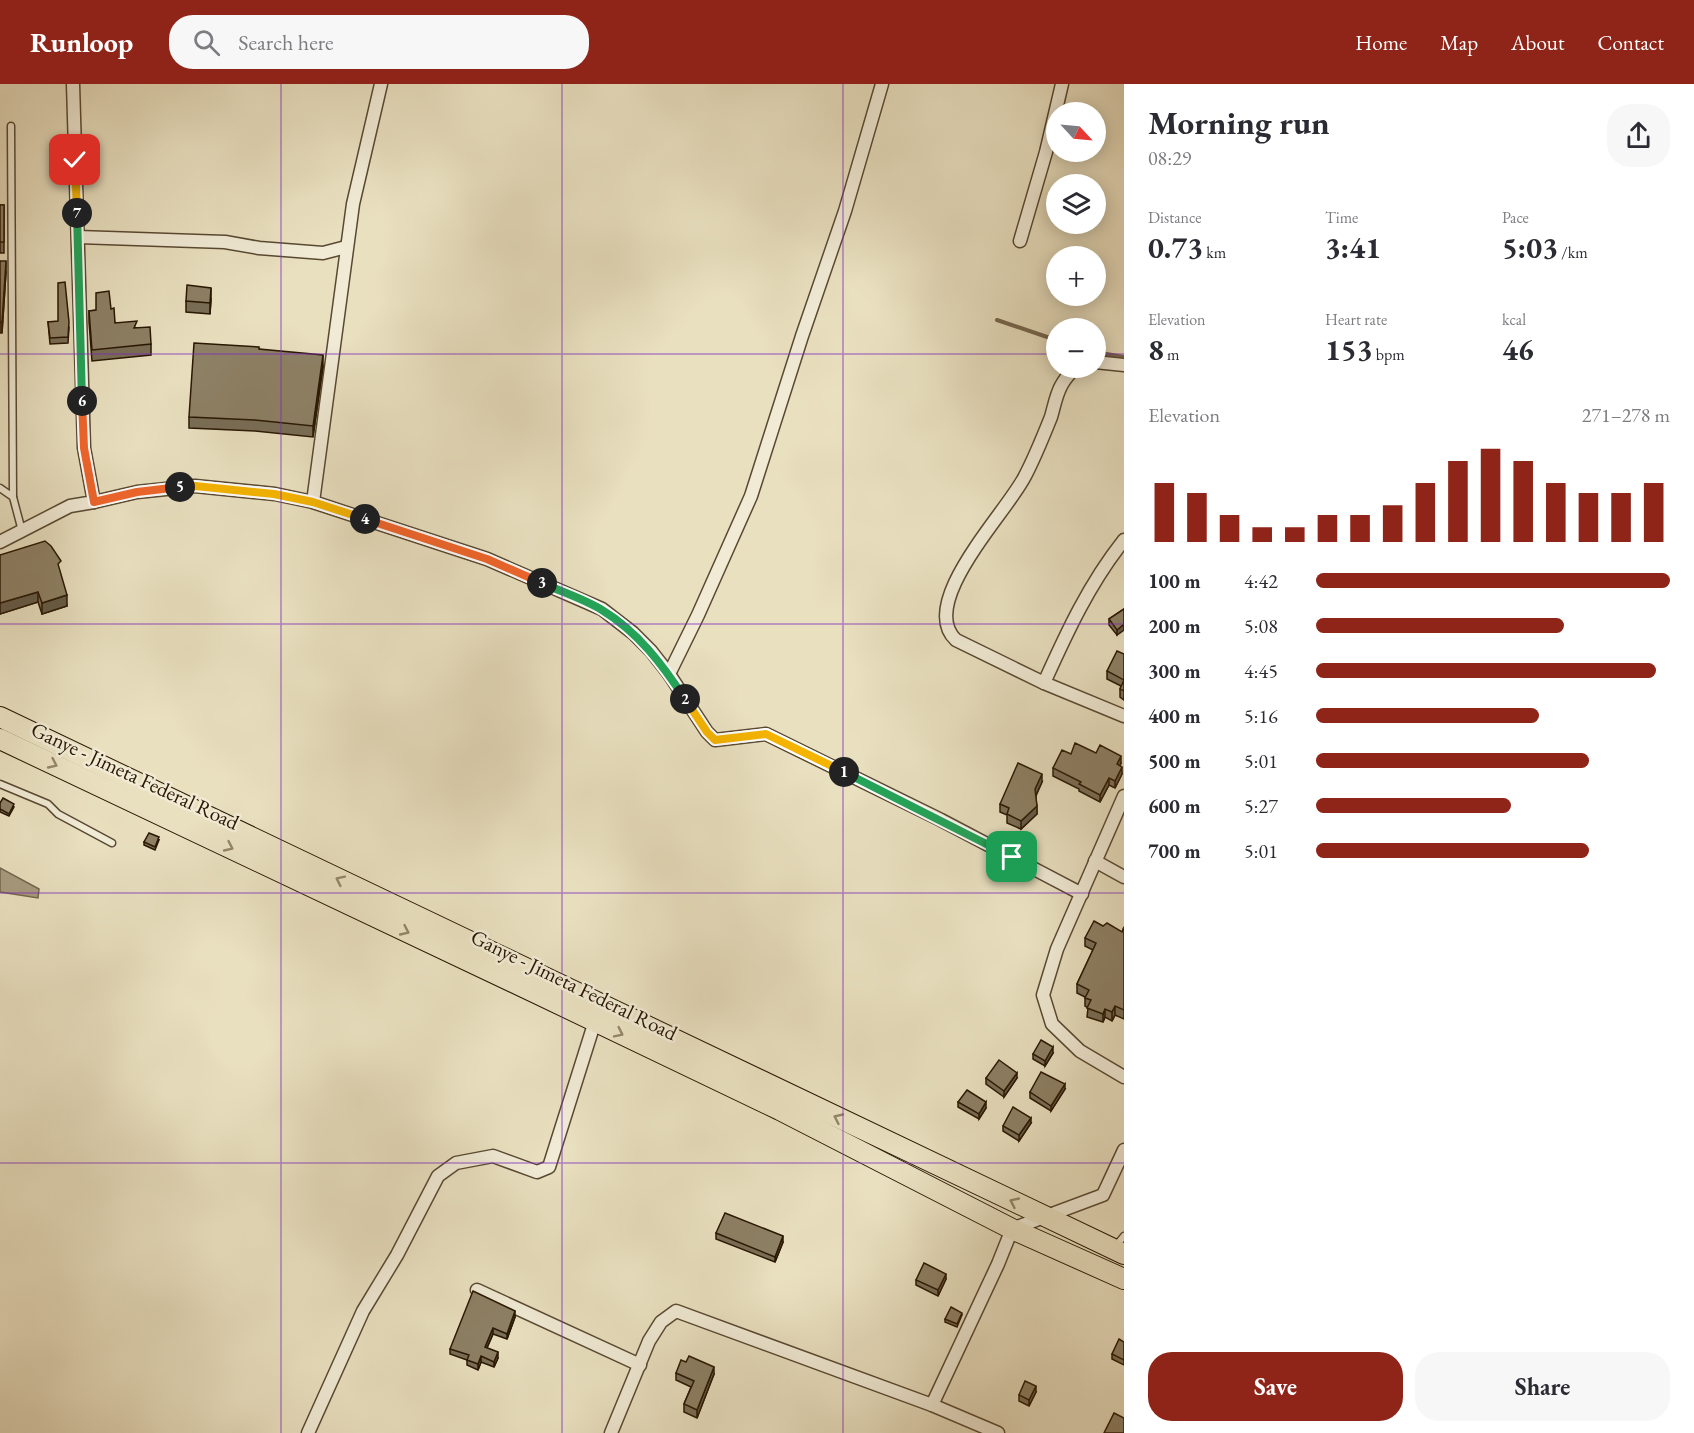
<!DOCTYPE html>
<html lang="en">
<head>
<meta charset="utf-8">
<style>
	:root { --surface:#fff; --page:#f7f7f7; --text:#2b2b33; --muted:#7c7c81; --accent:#8f2418 }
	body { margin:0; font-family:"EB Garamond",serif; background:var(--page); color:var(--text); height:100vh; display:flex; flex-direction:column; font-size:22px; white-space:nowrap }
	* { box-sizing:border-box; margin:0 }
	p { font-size:20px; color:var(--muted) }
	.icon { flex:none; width:33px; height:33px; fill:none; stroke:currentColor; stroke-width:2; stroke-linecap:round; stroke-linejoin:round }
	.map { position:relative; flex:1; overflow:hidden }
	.panel { display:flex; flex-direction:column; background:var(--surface); width:570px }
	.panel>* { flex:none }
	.needle { width:39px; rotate:116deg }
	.tools { position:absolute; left:1046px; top:18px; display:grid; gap:12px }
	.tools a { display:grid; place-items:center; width:60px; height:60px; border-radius:50%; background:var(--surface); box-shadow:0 3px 15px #0003; font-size:30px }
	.pin { position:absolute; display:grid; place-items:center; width:51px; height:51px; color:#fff; margin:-26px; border-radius:12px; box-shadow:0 3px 9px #0006 }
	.km { position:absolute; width:30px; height:30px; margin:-15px; border-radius:50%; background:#222; color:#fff; font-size:16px; line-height:30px; text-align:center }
	.round { display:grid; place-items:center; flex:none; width:63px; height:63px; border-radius:24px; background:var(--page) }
	.overview { display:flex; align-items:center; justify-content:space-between; height:102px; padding:0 24px }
	h1 { font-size:33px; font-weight:700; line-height:45px }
	.stats { display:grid; grid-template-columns:repeat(3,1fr); gap:9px; height:102px; padding:6px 24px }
	.stats div { display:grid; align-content:center }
	.stats b { font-size:30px; font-weight:700 }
	.stats small { font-size:16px; font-weight:400 }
	.stats p { font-size:16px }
	.chart { height:168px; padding:12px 24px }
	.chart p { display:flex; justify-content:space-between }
	.chart svg { width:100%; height:108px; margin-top:6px; stroke:var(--accent); stroke-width:6 }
	.primary-button { display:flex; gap:12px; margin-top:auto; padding:12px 24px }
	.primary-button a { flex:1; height:69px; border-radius:24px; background:var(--accent); color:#fff; font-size:24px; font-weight:700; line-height:69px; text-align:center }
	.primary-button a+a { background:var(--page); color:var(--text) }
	ul { padding:0 24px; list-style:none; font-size:20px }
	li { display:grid; grid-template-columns:96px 72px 1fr; align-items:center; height:45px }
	li i { height:15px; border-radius:8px; background:var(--accent) }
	header { display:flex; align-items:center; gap:36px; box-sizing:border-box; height:84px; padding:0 30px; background:var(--accent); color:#fff }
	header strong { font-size:28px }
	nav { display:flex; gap:33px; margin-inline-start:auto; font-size:21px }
	.search { width:420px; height:54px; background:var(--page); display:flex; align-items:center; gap:15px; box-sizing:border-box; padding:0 21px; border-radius:24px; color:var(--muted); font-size:22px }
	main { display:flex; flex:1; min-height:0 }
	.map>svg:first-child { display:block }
	.water { fill:#a89c80; stroke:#75674e; stroke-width:1.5 }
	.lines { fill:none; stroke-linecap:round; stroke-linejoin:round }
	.stream { stroke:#75674e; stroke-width:4 }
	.service-casing { stroke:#594932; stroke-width:9 }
	.minor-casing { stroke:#594932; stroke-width:15 }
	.primary-casing { stroke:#291703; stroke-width:22 }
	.service { stroke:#f1ebd6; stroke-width:6 }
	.minor { stroke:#f1ebd6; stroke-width:12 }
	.primary { stroke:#e9e0c0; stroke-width:20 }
	.wall { fill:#796e57; stroke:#291703; stroke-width:1.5 }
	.shaded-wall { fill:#635a47; stroke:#291703; stroke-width:1.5 }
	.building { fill:#8d8065; stroke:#291703; stroke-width:1.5 }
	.oneway { stroke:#93866b }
	.split-1-casing { stroke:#fff; stroke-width:12 }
	.split-2-casing { stroke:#fff; stroke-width:12 }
	.split-3-casing { stroke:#fff; stroke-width:12 }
	.split-4-casing { stroke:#fff; stroke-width:12 }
	.split-5-casing { stroke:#fff; stroke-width:12 }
	.split-6-casing { stroke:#fff; stroke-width:12 }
	.split-7-casing { stroke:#fff; stroke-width:12 }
	.split-8-casing { stroke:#fff; stroke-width:12 }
	.split-1 { stroke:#22a559; stroke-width:8 }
	.split-2 { stroke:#f5b400; stroke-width:8 }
	.split-3 { stroke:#22a559; stroke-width:8 }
	.split-4 { stroke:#f0652b; stroke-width:8 }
	.split-5 { stroke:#f5b400; stroke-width:8 }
	.split-6 { stroke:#f0652b; stroke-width:8 }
	.split-7 { stroke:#22a559; stroke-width:8 }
	.split-8 { stroke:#f5b400; stroke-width:8 }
	.grid { fill:none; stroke:#7b2cbf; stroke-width:1.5; stroke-opacity:0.55 }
	.labels { text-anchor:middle; stroke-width:5; stroke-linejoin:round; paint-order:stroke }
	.street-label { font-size:21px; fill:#291703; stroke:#f1ebd6 }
</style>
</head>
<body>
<header>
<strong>Runloop</strong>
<div class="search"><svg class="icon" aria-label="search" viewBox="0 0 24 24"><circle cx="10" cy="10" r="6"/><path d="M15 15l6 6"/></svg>Search here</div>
<nav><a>Home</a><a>Map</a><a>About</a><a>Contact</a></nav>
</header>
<main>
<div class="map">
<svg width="1124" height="1349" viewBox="0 0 1124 1349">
	<rect width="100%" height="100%" fill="#e9e0c0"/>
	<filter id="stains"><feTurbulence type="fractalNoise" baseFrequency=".00333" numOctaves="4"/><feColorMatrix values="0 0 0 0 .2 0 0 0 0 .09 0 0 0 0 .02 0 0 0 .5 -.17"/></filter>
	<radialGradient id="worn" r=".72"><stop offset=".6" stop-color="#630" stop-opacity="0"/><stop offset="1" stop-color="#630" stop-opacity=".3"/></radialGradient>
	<polygon class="water" points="0,784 39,805 38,814 0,808"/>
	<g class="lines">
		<g class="stream">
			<polyline points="997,236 1056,256"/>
			<polyline points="1095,268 1124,273"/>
		</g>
		<defs>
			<g id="service">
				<polyline points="11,42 13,413"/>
				<polyline points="0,404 13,413 22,447"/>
				<polyline points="0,700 48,720 58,730 112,759"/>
				<polyline points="1115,1163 1124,1152"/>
			</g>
			<g id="minor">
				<polyline points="78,153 225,158 259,164 323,169 346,163"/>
				<polyline points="1020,157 1046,68 1062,0"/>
				<polyline points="1095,278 1124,281"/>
				<path d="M1075,284C1070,289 1064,296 1061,302C1056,311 1054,323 1051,333C1043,353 1035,373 1025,392C1008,427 916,519 956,556L1044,599L1124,632"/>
				<polyline points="94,418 137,408 195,402 275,410 313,418 487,475 602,525 633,549 651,567 669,590 707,648 715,656 766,650 941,736 1082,810"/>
				<polyline points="313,418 353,120 381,0"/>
				<polyline points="0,458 70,422 94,418 84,364 73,0"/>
				<polyline points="669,590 698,531 751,412 802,252 845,127 882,0"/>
				<path d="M1044,599C1067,548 1089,500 1124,456"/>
				<polyline points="1124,712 1057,865 1043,911 1052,940 1080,967 1124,993"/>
				<polyline points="1095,777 1124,793"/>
				<polyline points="477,1206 640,1281"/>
				<polyline points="932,1321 998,1180 1012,1145 1103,1111 1124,1066"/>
				<polyline points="308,1349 363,1227 397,1171 438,1092 456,1079 493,1072 537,1088 549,1083 595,937"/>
				<polyline points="611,1349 649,1257 661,1238 676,1227 932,1321 998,1349"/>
			</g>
			<g id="primary">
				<polyline points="0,633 1124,1170"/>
				<polyline points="0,655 538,910 780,1026 1012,1145 1124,1195"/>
			</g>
		</defs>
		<use href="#service" class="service-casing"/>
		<use href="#minor" class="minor-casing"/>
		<use href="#primary" class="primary-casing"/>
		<use href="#service" class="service"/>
		<use href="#minor" class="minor"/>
		<use href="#primary" class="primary"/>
	</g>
	<g class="wall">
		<rect x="0" y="121" width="4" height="48"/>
		<polygon points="0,177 6,188 2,249 0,249"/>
		<polygon points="211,215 210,230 186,228 186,217"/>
		<polygon points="111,225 115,239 137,244 151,260 151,271 92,277 89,238 89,227"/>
		<polygon points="48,238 69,243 68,259 50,260"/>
		<polygon points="259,265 323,282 313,353 255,347 189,344 189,333"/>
		<polygon points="0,471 60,488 67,522 42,530 38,518 0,530"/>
		<polygon points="1124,525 1117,551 1109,541 1109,535"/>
		<polygon points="1124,570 1124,616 1120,613 1120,605 1121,602 1107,595 1107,587"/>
		<polygon points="1121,679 1120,682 1122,690 1115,704 1109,701 1100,718 1079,707 1079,705 1053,692 1053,684"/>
		<polygon points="1042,698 1036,712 1037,730 1021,745 1007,739 1007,731 1000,728 1000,720"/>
		<polygon points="0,719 14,723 9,732 0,728"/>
		<polygon points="159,756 155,766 144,761 144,758"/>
		<polygon points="1103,842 1122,848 1124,843 1124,935 1115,931 1112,937 1105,933 1103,938 1087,933 1088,924 1085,922 1085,913 1077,909 1077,900 1093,866 1085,862 1085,854"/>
		<polygon points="1053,969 1045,982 1033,975 1033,970"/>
		<polygon points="986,994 1017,994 1004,1013 986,1000"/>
		<polygon points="1065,1005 1051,1027 1030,1014 1030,1008"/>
		<polygon points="958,1018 986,1024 979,1035 958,1023"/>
		<polygon points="1031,1039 1019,1057 1003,1047 1003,1042"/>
		<polygon points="716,1149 783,1158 775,1178 716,1155"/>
		<polygon points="946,1195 938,1212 916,1201 916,1196"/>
		<polygon points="962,1231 957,1243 945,1238 945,1235"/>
		<polygon points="515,1233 507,1255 493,1250 487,1264 498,1274 494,1283 481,1278 478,1286 467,1281 467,1276 450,1270 450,1265"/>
		<polygon points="1124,1258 1124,1281 1112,1275 1112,1270"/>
		<polygon points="676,1289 714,1290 697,1334 684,1328 684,1320 691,1303 676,1296"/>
		<polygon points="1036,1308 1029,1322 1019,1317 1019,1311"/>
	</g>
	<g class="shaded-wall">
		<polygon points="6,177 6,188 2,249 2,238"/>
		<polygon points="211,204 211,215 210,230 210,219"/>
		<polygon points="323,271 323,282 313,353 313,342"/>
		<polygon points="38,508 38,518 0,530 0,519"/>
		<polygon points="67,511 67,522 42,530 42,519"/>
		<polygon points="1124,540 1124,546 1117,551 1117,546"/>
		<polygon points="1121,672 1121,679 1117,687 1117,680"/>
		<polygon points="1122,683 1122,690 1115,704 1115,697"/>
		<polygon points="1042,690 1042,698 1035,713 1035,705"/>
		<polygon points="1109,694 1109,701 1100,718 1100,711"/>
		<polygon points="1037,722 1037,730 1021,745 1021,737"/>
		<polygon points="1115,922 1115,931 1112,937 1112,928"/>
		<polygon points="1105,925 1105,933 1103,938 1103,930"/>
		<polygon points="1053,963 1053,969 1045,982 1045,977"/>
		<polygon points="1017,989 1017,994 1004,1013 1004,1007"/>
		<polygon points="1065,1000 1065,1005 1051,1027 1051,1022"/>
		<polygon points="986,1018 986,1024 979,1035 979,1030"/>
		<polygon points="1031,1034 1031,1039 1019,1057 1019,1051"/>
		<polygon points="783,1152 783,1158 775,1178 775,1173"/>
		<polygon points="946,1190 946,1195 938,1212 938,1206"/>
		<polygon points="515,1227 515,1233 507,1255 507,1250"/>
		<polygon points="493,1244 493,1250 485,1268 485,1263"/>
		<polygon points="498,1268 498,1274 494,1283 494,1278"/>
		<polygon points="481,1272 481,1278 478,1286 478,1280"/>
		<polygon points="714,1283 714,1290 697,1334 697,1326"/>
		<polygon points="1036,1302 1036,1308 1029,1322 1029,1316"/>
	</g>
	<g class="building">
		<rect x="0" y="121" width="4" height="37"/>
		<polygon points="0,177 6,177 2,238 0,238"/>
		<polygon points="65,198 69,238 68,253 50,254 48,238 58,237 58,199"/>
		<polygon points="187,201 211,204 210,219 186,217"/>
		<polygon points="109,207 111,225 114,224 115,239 137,237 134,244 150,243 151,260 92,266 89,227 96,226 96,209"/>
		<polygon points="194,259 259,263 259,265 323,271 313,342 255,336 189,333"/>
		<polygon points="45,457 51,462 61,477 58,480 67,511 42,519 38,508 0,519 0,471"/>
		<polygon points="1124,525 1124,540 1117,546 1109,535"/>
		<polygon points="1117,567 1124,570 1124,596 1107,587"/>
		<polygon points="1124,596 1124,607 1120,605"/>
		<polygon points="1075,659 1096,669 1100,661 1121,672 1117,680 1122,683 1115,697 1109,694 1100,711 1079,700 1081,698 1053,684 1062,666 1071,670"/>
		<polygon points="1018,679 1042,690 1035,705 1037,722 1021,737 1007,730 1009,724 1000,720"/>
		<polygon points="3,714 14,720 9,730 0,725 0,719"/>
		<polygon points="149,749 159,753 155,763 144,758"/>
		<polygon points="1094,837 1103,842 1107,839 1122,848 1124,843 1124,926 1115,922 1112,928 1105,925 1103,930 1087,924 1091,916 1085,914 1089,906 1077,900 1096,859 1085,854"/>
		<polygon points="1041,956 1053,963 1045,977 1033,970"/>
		<polygon points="999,976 1017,989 1004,1007 986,994"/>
		<polygon points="1041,988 1065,1000 1051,1022 1030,1008"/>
		<polygon points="967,1006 986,1018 979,1030 958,1018"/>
		<polygon points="1013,1023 1031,1034 1019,1051 1003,1042"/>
		<polygon points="725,1129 783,1152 775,1173 716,1149"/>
		<polygon points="924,1179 946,1190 938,1206 916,1196"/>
		<polygon points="473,1207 515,1227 507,1250 493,1244 485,1263 498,1268 494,1278 481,1272 478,1280 467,1276 469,1271 450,1265"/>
		<polygon points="951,1223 962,1229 957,1240 945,1235"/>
		<polygon points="1119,1255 1124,1258 1124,1276 1112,1270"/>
		<polygon points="689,1272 714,1283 697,1326 684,1320 694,1297 676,1289 681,1276 686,1278"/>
		<polygon points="1025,1297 1036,1302 1029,1316 1019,1311"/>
		<polygon points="1114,1329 1124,1334 1124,1349 1104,1349"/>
	</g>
	<defs><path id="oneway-chevron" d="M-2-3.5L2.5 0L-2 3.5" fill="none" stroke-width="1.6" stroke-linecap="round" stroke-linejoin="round" transform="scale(1.5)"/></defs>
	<g class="oneway">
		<use href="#oneway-chevron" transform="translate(53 680) rotate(25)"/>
		<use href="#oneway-chevron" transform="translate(229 763) rotate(25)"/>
		<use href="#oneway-chevron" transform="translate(340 796) rotate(-154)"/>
		<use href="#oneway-chevron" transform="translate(405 847) rotate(25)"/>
		<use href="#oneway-chevron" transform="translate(619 949) rotate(26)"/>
		<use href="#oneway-chevron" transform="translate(838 1034) rotate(-155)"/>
		<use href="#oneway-chevron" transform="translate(1014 1118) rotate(-155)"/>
	</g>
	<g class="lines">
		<defs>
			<polyline id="split-1" points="844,688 1012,773"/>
			<polyline id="split-2" points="685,615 707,648 715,656 766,650 844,688"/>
			<path id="split-3" d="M542,499C562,508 584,515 602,526C638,548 662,580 685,615"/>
			<polyline id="split-4" points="365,435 487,475 542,499"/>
			<polyline id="split-5" points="180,403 195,402 274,410 313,418 365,435"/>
			<polyline id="split-6" points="82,317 84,364 94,418 137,408 180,403"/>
			<polyline id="split-7" points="77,129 82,317"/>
			<polyline id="split-8" points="75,76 77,129"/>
		</defs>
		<use href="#split-1" class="split-1-casing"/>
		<use href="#split-2" class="split-2-casing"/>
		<use href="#split-3" class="split-3-casing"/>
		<use href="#split-4" class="split-4-casing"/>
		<use href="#split-5" class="split-5-casing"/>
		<use href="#split-6" class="split-6-casing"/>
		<use href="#split-7" class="split-7-casing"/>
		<use href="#split-8" class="split-8-casing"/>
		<use href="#split-1" class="split-1"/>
		<use href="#split-2" class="split-2"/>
		<use href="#split-3" class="split-3"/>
		<use href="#split-4" class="split-4"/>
		<use href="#split-5" class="split-5"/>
		<use href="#split-6" class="split-6"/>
		<use href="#split-7" class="split-7"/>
		<use href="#split-8" class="split-8"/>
	</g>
	<path class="grid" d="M281,0V1349M562,0V1349M843,0V1349M0,270H1056M1095,270H1124M0,540H1124M0,809H1124M0,1079H1124"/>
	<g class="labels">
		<g class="street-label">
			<text transform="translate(135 692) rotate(25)" y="7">Ganye - Jimeta Federal Road</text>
			<text transform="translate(574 901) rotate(26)" y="7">Ganye - Jimeta Federal Road</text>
		</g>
	</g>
	<rect width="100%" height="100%" filter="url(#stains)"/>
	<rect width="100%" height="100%" fill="url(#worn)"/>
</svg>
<div class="tools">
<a><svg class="needle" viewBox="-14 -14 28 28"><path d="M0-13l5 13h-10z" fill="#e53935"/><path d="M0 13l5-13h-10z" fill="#7c7c81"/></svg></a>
<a><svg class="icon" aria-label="layers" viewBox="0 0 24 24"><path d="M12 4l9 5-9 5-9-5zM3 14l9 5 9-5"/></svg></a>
<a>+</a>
<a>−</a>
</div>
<div class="pin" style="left:1012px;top:773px;background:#1e9e55"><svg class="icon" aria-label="arrive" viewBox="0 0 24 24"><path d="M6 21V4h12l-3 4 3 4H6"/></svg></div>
<div class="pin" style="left:75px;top:76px;background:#d93025"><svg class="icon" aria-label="check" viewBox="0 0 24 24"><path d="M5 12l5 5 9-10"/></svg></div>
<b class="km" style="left:844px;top:688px">1</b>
<b class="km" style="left:685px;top:615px">2</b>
<b class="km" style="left:542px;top:499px">3</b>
<b class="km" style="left:365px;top:435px">4</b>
<b class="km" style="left:180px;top:403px">5</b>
<b class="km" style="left:82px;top:317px">6</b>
<b class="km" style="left:77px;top:129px">7</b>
</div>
<section class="panel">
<div class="overview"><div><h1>Morning run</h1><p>08:29</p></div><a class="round"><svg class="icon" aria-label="share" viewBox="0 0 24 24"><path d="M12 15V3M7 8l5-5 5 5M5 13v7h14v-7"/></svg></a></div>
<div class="stats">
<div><p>Distance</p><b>0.73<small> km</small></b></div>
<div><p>Time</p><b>3:41</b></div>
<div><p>Pace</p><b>5:03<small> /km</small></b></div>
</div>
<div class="stats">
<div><p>Elevation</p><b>8<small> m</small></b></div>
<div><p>Heart rate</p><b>153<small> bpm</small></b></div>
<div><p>kcal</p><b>46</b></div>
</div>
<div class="chart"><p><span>Elevation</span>271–278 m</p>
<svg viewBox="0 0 160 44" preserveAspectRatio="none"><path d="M5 44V20M15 44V24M25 44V33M35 44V38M45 44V38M55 44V33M65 44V33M75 44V29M85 44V20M95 44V11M105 44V6M115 44V11M125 44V20M135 44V24M145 44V24M155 44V20"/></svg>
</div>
<ul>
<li><b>100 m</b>4:42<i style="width:100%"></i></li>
<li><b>200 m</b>5:08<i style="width:70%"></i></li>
<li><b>300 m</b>4:45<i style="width:96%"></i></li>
<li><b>400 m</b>5:16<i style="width:63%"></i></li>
<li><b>500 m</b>5:01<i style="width:77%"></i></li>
<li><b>600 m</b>5:27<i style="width:55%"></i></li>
<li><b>700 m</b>5:01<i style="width:77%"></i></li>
</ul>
<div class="primary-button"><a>Save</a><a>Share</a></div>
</section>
</main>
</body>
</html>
